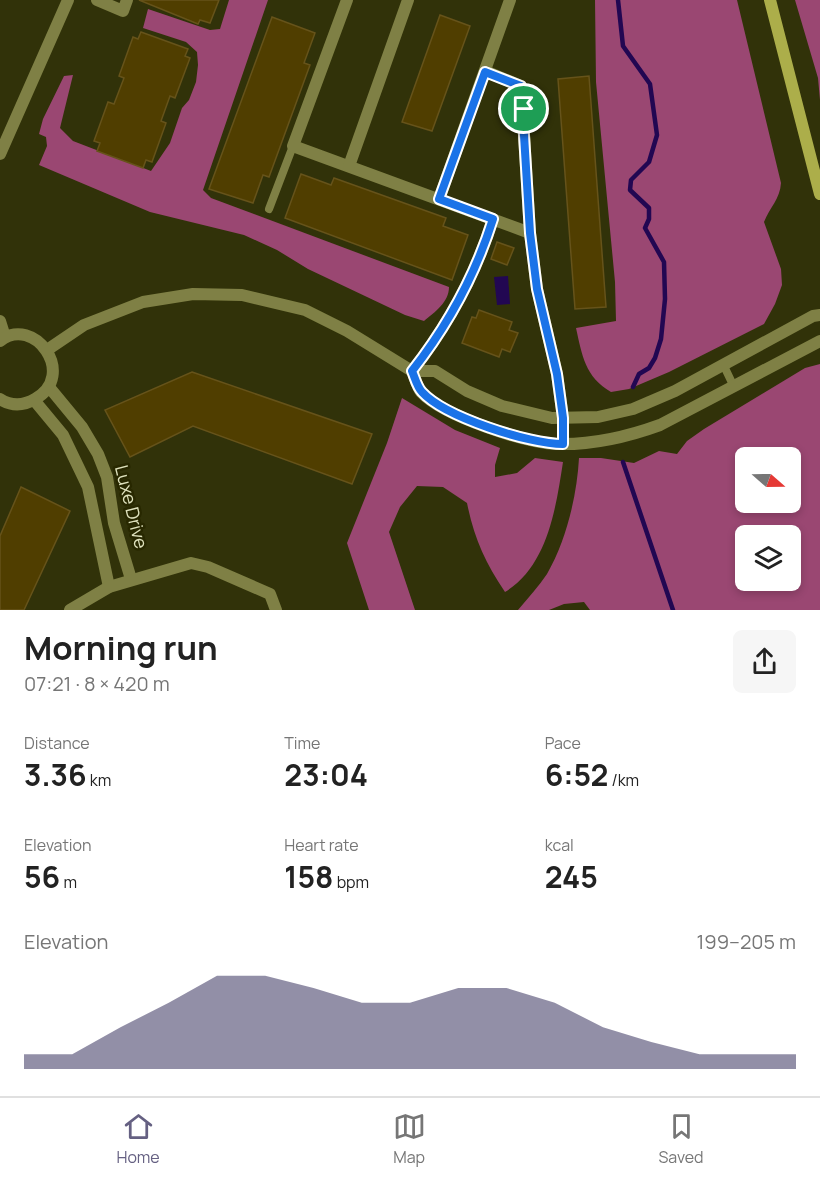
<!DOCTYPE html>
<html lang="en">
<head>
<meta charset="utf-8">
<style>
	:root { --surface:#fff; --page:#f6f6f6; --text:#222; --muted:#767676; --line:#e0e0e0; --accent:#656082 }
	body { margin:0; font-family:Manrope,sans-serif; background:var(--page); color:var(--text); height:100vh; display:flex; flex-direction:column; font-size:22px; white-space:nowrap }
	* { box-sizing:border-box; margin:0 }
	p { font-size:20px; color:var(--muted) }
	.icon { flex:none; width:33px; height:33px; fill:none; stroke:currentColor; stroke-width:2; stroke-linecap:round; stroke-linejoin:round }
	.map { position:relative; height:610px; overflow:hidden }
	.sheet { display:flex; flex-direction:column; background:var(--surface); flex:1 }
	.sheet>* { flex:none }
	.needle { width:39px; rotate:110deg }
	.buttons { position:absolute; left:735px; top:447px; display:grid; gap:12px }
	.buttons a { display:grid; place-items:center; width:66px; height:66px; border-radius:9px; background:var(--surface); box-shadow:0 3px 9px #0003; font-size:30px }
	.pin { position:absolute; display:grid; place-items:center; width:51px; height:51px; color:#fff; margin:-26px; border:3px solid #fff; border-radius:50%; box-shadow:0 2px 6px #0007 }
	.round { display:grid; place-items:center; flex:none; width:63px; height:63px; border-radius:9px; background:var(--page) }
	.summary { display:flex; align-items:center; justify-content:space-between; height:102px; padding:0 24px }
	h1 { font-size:33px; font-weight:700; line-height:45px }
	.stats { display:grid; grid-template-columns:repeat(3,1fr); gap:9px; height:102px; padding:6px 24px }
	.stats div { display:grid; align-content:center }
	.stats b { font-size:30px; font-weight:700 }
	.stats small { font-size:16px; font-weight:400 }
	.stats p { font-size:16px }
	.chart { height:168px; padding:12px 24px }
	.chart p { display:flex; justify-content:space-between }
	.chart svg { width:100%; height:108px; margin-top:6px; fill:var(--accent); opacity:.7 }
	.tabs { display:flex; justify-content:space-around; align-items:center; height:84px; border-top:2px solid var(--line); background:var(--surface); font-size:16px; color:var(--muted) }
	.tabs a { display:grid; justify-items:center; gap:3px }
	.tabs .active { color:var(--accent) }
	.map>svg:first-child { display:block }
	.forest { fill:#9a4772; fill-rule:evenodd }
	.water { fill:#220752 }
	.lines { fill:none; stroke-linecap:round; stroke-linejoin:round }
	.stream { stroke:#220752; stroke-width:4.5 }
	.building { fill:#503e00; stroke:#66531a; stroke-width:1.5 }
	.service { stroke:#7f8045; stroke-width:8 }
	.minor { stroke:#7f8045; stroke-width:12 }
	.secondary { stroke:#acae4a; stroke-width:12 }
	.route-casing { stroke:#fff; stroke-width:12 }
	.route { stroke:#1a73e8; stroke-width:8 }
	.labels { text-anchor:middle; stroke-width:5; stroke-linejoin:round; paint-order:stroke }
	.street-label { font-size:18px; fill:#dfe2bd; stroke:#282800 }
</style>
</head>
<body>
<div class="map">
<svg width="820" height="610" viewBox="0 0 820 610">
	<rect width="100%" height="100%" fill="#313209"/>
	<g class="forest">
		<path d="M229,0H268L203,190L211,198L449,287C449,302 435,312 424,321L405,315L308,269L277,250L244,235L150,212L39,165L47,146L46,137L39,134L43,119L64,76L73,75L60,128L73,141L151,171L170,143L182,108L189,100L196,82L198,65L197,52L186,42L143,28L148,9L210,30L220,29Z"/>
		<path d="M595,0H737L781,183C780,199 770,207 764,222L781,269L782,285L775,304L764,324L669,372L629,389L611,392C585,377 582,355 576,328L616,321L615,282L596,82Z"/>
		<polygon points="795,0 820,0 820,100 818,78"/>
		<path d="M820,364V610H590L584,602L564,604L549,610H518C528,598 539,586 547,574C566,541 577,496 579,458H601L634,463L659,451L677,454L687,441L704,429L805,368ZM746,458H790V502H746ZM746,536H790V580H746Z"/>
		<path d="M402,398L455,430L500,448L495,465V477L517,473L535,458L563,462C556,507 548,566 505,592C485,562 474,538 467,503L443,487L417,486L400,507L389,532L415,610H369L347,543L387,443Z"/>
	</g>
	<polygon class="water" points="508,276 510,304 497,305 494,277"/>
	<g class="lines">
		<g class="stream">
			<polyline points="618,0 623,46 650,84 657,135 649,162 631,180 630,190 649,208 649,219 645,228 664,262 665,299 661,339 655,358 649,368 639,374 633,387"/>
			<polyline points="623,462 673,610"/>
		</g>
	</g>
	<g class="building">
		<polygon points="139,0 219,0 210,23 200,20 198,24"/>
		<polygon points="440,15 470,26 432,131 402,122"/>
		<polygon points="272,17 315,33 304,63 310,65 269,177 263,175 253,203 209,189"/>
		<polygon points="141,32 188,49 185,56 190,58 175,98 170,96 161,121 166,123 152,162 146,160 143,168 97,151 100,143 94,141 108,102 114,104 124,78 119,76 133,37 138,39"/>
		<polygon points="589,76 606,307 575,309 558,79"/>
		<polygon points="301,174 331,185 334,178 446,218 443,226 468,235 452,280 285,218"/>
		<polygon points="497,242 514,248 507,265 491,259"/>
		<polygon points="479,310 512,322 509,330 518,333 510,352 502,349 499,357 462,343 472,317 476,318"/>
		<polygon points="192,372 372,434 352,484 193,426 130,457 105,410"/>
		<polygon points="21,487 70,511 24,610 0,610 0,536"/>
	</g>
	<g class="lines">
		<g class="service">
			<polyline points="269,209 293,146"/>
			<polyline points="724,366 734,387"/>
		</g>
		<g class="minor">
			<polyline points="97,0 123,11 127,0"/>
			<polyline points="347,0 293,146 530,233"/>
			<polyline points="485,71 521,86 530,233 537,289 557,374 563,418 563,443"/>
			<polyline points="0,154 68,0"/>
			<polyline points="349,166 408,0"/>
			<polyline points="439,199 510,0"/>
			<polyline points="0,321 5,337"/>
			<path d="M0,341C34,314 78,375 35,399C23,406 11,406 0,399"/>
			<polyline points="47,350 84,325 143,302 193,294 242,295 305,310 347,331 412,371 435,371 467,391 502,406 552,418 598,417 633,409 675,391 813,316 820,315"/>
			<path d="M412,371C415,377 417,387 421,392C443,416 525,443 557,444C593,445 627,437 660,425L820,341"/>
			<path d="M412,371C449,324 475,276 493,219"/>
			<polyline points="49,387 82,427 98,454 107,477 114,523 131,579"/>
			<polyline points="34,400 63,435 88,487 109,587"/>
			<polyline points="70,610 109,587 191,563 208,567 270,594 276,610"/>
		</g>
		<polyline class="secondary" points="770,0 820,194"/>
	</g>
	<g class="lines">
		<defs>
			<path id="route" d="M485,72L521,86L530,233L537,289L557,374L563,418V444C529,444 445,417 422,392C417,387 415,378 412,371C449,324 475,276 493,219L439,199Z"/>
		</defs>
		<use href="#route" class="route-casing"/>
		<use href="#route" class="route"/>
	</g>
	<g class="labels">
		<g class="street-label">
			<text transform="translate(131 507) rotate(76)" y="6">Luxe Drive</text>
		</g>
	</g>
</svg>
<div class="buttons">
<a><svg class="needle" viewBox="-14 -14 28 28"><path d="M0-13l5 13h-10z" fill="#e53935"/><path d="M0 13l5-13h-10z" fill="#767676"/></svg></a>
<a><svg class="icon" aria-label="layers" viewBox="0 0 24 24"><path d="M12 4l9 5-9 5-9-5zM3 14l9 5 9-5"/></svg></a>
</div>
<div class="pin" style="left:524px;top:109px;background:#1e9e55"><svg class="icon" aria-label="arrive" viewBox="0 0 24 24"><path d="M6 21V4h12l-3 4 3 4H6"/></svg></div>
</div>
<section class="sheet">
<div class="summary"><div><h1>Morning run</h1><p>07:21 · 8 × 420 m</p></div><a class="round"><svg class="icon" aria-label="share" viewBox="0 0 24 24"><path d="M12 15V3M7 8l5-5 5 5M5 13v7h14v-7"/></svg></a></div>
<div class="stats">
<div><p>Distance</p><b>3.36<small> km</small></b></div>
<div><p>Time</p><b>23:04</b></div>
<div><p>Pace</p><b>6:52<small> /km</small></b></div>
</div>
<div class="stats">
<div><p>Elevation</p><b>56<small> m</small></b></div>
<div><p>Heart rate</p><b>158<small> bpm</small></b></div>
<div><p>kcal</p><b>245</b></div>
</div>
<div class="chart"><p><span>Elevation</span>199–205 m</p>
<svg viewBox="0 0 160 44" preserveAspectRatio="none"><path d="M0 44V38L10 38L20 27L30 17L40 6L50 6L60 11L70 17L80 17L90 11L100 11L110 17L120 27L130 33L140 38L150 38L160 38V44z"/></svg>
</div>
</section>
<nav class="tabs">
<a class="active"><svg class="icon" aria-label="home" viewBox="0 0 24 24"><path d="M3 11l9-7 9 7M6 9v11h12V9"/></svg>Home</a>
<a><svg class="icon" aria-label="map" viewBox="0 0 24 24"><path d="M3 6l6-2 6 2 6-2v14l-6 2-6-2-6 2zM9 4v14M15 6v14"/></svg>Map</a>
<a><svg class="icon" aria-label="saved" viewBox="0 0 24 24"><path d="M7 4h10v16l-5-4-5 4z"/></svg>Saved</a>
</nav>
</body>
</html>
